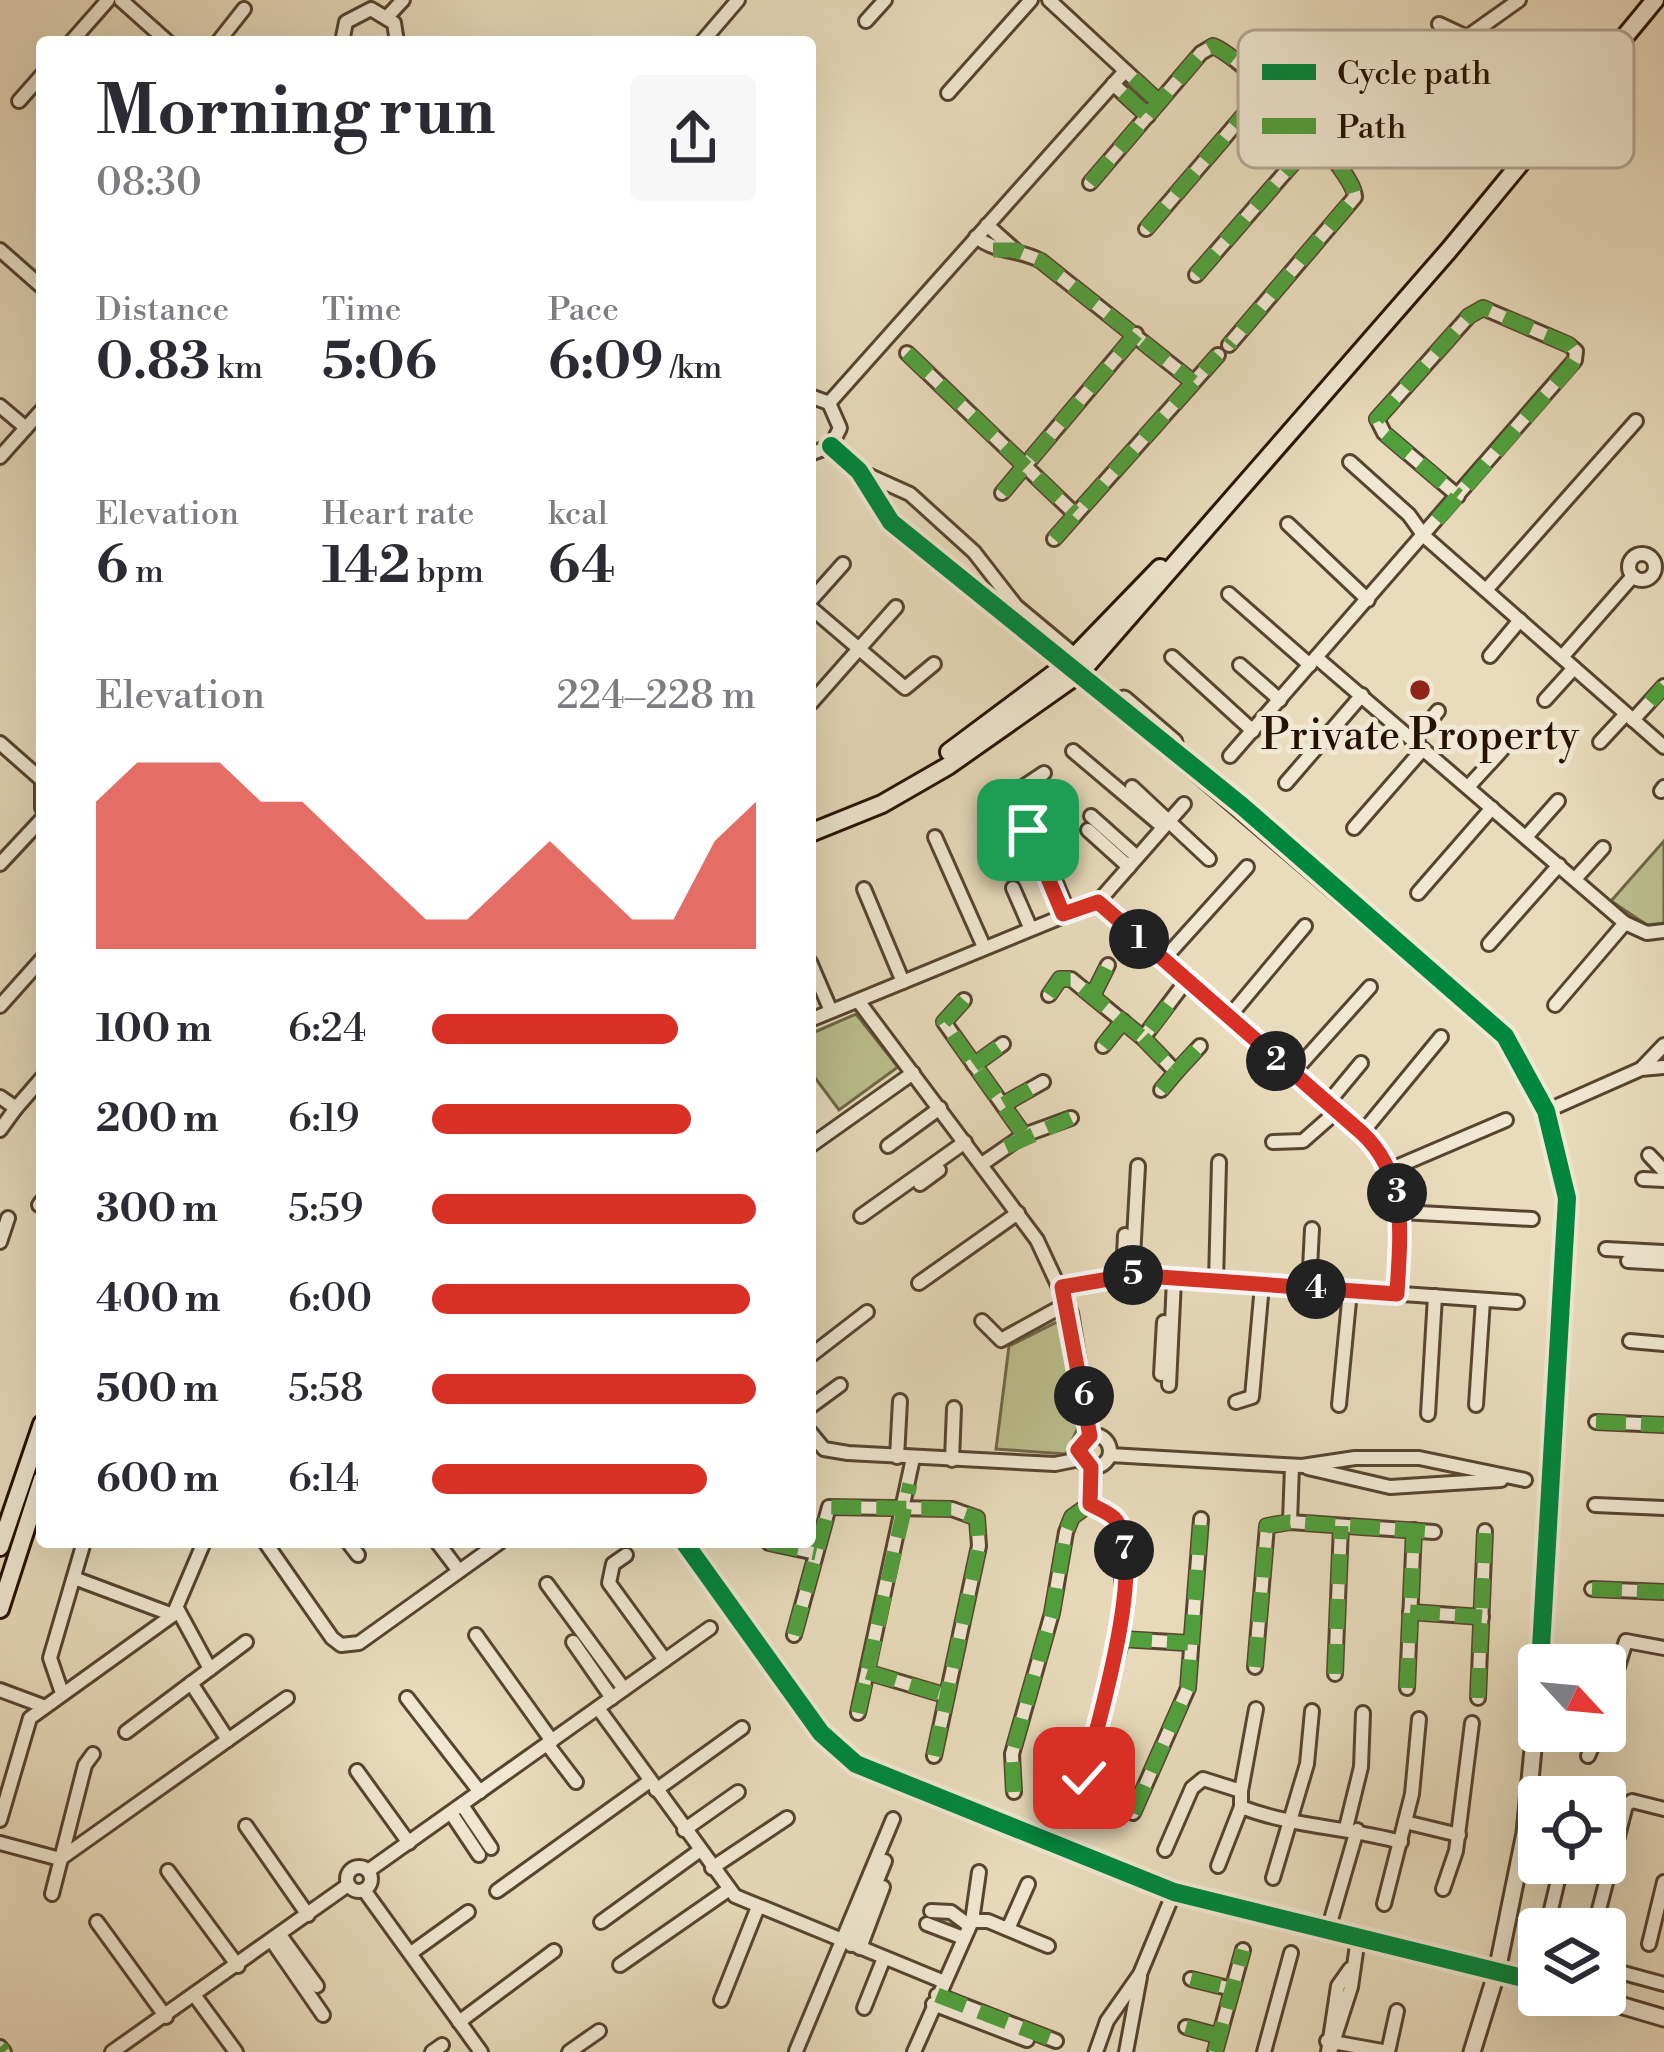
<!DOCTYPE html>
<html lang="en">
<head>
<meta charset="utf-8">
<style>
	:root { --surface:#fff; --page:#f7f7f7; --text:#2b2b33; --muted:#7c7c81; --accent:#d93025 }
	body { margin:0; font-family:"Libre Bodoni",serif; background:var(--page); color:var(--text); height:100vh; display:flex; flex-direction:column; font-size:45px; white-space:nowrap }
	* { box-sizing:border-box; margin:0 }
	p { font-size:39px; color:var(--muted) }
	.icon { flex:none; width:66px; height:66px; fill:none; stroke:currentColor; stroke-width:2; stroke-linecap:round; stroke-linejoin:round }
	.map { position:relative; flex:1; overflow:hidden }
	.details { position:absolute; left:36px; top:36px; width:780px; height:1512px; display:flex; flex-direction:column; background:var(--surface); border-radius:12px; box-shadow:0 12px 48px #0002 }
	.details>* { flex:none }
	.needle { width:78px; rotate:116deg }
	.controls { position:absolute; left:1518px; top:1644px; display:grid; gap:24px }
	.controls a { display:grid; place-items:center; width:108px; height:108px; border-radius:12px; background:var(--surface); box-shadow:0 12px 48px #0002; font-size:60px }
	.pin { position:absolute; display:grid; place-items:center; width:102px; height:102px; color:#fff; margin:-51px; border-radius:24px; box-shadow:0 6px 18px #0006 }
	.km { position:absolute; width:60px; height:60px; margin:-30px; border-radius:50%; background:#222; color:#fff; font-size:33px; line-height:60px; text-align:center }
	.round { display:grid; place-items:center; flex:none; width:126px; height:126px; border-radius:12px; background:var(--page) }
	.overview { display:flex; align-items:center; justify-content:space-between; height:204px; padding:0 60px }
	h1 { font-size:66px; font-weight:800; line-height:90px }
	.figures { display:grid; grid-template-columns:repeat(3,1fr); gap:18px; height:204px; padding:12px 60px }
	.figures div { display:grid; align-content:center }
	.figures b { font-size:51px; font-weight:800 }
	.figures small { font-size:33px; font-weight:400 }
	.figures p { font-size:33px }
	.chart { height:336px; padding:24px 60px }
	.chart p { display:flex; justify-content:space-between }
	.chart svg { width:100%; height:216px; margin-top:12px; fill:var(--accent); opacity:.7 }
	ul { padding:0 60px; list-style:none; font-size:39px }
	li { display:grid; grid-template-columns:192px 144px 1fr; align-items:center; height:90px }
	li i { height:30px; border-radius:15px; background:var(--accent) }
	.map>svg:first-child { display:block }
	.green { fill:#bbbf8d; stroke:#706848; stroke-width:3 }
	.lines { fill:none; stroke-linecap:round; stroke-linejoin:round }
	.minor-casing { stroke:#574430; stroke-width:18 }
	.tertiary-casing { stroke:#574430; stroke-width:21 }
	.secondary-casing { stroke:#261202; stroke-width:22 }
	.minor { stroke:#f1e8d3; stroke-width:12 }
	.tertiary { stroke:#f1e8d3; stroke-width:15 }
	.secondary { stroke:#f1e8d3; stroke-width:16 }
	.quiet { stroke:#50a03d; stroke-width:15; stroke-dasharray:30 15; stroke-linecap:butt }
	.cycleway-casing { stroke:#f1e8d3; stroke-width:26 }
	.cycleway { stroke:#00873e; stroke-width:18 }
	.route-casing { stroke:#fff; stroke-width:24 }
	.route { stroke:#d93025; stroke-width:15 }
	.poi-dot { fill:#8f2418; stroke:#f1e8d3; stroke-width:4.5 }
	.labels { text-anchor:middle; stroke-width:10; stroke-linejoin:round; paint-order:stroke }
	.poi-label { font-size:42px; fill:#261202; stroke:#f1e8d3 }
	.key { fill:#f1e8d3; stroke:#b4a894; stroke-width:3 }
	.key-label { font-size:33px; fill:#261202 }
</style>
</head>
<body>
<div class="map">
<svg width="1664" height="2052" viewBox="0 0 1664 2052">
	<rect width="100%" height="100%" fill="#e9dcbc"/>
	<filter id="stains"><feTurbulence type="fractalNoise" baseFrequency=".00167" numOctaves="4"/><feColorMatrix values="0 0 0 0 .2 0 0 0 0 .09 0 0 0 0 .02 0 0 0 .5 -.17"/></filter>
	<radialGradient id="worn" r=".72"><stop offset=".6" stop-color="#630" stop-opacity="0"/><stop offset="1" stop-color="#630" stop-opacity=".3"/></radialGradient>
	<g class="green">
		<polygon points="1664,841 1664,923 1647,925 1611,901"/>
		<polygon points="856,1014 898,1067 839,1110 810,1071 810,1034"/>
		<polygon points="1063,1319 1079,1425 1066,1454 996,1449 1009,1346"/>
	</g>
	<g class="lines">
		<defs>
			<g id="minor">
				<polyline points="121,0 168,42"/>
				<polyline points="1049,0 1159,102"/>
				<polyline points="388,16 403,0"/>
				<polyline points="866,21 885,0"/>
				<polyline points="1439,24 1467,37 1519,0"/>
				<polyline points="71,42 108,0"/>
				<polyline points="218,42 244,9"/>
				<polyline points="342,42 346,22 371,9 394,23 397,42"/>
				<polyline points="702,42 738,0"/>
				<polyline points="1113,84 1148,116"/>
				<polyline points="948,93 1031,0"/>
				<polyline points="19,101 42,75"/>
				<path d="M1090,183L1201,53L1213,46C1242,57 1354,168 1355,197L1229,345"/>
				<polyline points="987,225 1015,250"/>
				<polyline points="1146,229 1266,89"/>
				<path d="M976,237C998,254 1018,248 1041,261L1193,382"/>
				<polyline points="0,250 42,287"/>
				<polyline points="1196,275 1315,138"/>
				<polyline points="907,353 1074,513"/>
				<polyline points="810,396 829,403 840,428 831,446 810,454"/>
				<polyline points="829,403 1125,71"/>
				<polyline points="0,406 26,428"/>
				<polyline points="831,446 859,471 891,522 953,577 1010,614 1068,663"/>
				<polyline points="0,457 42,410"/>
				<polyline points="1350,462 1409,515 1424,536 1664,747"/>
				<polyline points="861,472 910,494 974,552 1016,606 1076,656"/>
				<polyline points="1002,493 1136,334"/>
				<polyline points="1288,524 1368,600"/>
				<polyline points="1054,539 1218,355"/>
				<circle cx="1642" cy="567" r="13"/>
				<polyline points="1486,590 1636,421"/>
				<polyline points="1229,594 1310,665"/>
				<polyline points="810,601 843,564"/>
				<polyline points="810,607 905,688 934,664"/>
				<polyline points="1490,656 1520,620"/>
				<polyline points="1172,657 1253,731"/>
				<polyline points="1562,657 1633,576"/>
				<polyline points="1317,658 1625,923 1647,933 1664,931"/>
				<polyline points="1240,665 1280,700"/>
				<polyline points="1545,700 1574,668"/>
				<polyline points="811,703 896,607"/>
				<polyline points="1633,720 1664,686"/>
				<polyline points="1414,741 1438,711"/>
				<polyline points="1600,742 1626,714"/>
				<polyline points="0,743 42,780"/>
				<polyline points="1073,751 1163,827"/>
				<polyline points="1230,756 1575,360 1576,351 1569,345 1483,308 1469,316 1377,419 1384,433 1458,496"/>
				<polyline points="1044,773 1023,787 1021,798 1068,912"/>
				<polyline points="1286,783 1362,695"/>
				<polyline points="42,784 42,808"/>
				<polyline points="1132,787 1209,859"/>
				<polyline points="1468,787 1502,750"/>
				<polyline points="1661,791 1664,787"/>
				<polyline points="1091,816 1137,857"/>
				<polyline points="1354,828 1423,749"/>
				<polyline points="1088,830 1129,867"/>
				<polyline points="935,837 984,947"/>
				<polyline points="1526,837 1558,801"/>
				<polyline points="0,864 42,819"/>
				<polyline points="1575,879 1603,848"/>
				<polyline points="1013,888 1030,927"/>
				<polyline points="864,889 903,982"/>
				<polyline points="1418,893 1492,808"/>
				<polyline points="1098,902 1378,1149 1400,1203 1397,1294"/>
				<polyline points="1489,944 1559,865"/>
				<polyline points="1163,960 1247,867"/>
				<polyline points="810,962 831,1011"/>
				<polyline points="1049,995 1060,979 1071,979 1143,1038 1186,981"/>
				<polyline points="1093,995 1108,965"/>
				<polyline points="964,1000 944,1022 1024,1135"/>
				<polyline points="859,1002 1037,1240 1071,1313 1091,1436"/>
				<polyline points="1555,1005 1625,923"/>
				<polyline points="0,1006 42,959"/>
				<polyline points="1228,1018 1305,926"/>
				<polyline points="810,1020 1098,902 1184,804"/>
				<polyline points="1143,1038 1176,1072 1161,1090"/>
				<polyline points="1103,1046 1123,1021"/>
				<polyline points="974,1065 1003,1044"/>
				<polyline points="1642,1068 1664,1045"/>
				<polyline points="1176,1072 1200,1046"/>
				<polyline points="1291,1075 1370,987"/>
				<polyline points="0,1097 16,1108 0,1130"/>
				<polyline points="1004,1104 1043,1082"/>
				<polyline points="1327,1104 1361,1063"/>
				<polyline points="16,1108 42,1078"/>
				<polyline points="1546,1111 1641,1069 1664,1067"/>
				<polyline points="1362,1133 1441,1037"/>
				<polyline points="1273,1142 1303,1141 1336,1112"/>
				<polyline points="810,1146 913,1073"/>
				<polyline points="888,1146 940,1108"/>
				<polyline points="1649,1155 1664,1171"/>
				<polyline points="982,1164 1024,1135 1071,1118"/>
				<polyline points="1389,1170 1506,1120"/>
				<polyline points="1643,1179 1664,1180"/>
				<polyline points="920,1184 939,1170"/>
				<polyline points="39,1205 42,1201"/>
				<polyline points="1401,1212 1532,1219"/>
				<polyline points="861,1216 965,1142"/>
				<polyline points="0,1242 8,1218"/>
				<polyline points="1606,1249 1664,1252"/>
				<polyline points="1628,1261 1664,1263"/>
				<polyline points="1123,1275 1125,1235"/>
				<polyline points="1132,1275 1138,1166"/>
				<polyline points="1216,1282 1219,1162"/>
				<polyline points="919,1283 1018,1213"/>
				<polyline points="1062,1287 1132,1275 1517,1302"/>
				<polyline points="1309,1288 1312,1229"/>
				<polyline points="982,1321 1001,1340 1068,1303"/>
				<polyline points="1630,1341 1664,1344"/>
				<polyline points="810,1356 867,1312"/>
				<polyline points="1161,1374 1164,1322"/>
				<polyline points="1169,1385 1174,1280"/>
				<polyline points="1236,1402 1252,1397 1262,1285"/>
				<polyline points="1339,1405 1350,1291"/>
				<polyline points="1476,1405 1483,1300"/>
				<polyline points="810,1407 840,1385"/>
				<polyline points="1428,1414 1435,1296"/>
				<polyline points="1596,1422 1664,1425"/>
				<polyline points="810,1432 824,1449 848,1453 1055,1464 1080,1459"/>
				<circle cx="1094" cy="1451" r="16"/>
				<polyline points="1110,1455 1302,1466 1355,1458 1419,1458 1525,1480"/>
				<polyline points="897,1457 900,1401"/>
				<polyline points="952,1460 954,1408"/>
				<polyline points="1308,1468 1390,1487 1501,1480"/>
				<polyline points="1595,1505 1664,1508"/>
				<polyline points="1290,1522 1292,1466"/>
				<polyline points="265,1542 332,1638 341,1645 359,1643 500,1542"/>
				<polyline points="348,1542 358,1555"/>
				<polyline points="437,1542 459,1571"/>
				<polyline points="769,1543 816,1553"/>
				<polyline points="626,1555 613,1564 609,1583 665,1660"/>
				<polyline points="74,1578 173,1615"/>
				<polyline points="547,1584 624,1689"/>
				<polyline points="1592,1589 1664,1592"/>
				<polyline points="178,1610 210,1669"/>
				<polyline points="1410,1612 1482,1617"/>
				<polyline points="476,1635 552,1741"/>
				<polyline points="794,1635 829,1507 952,1509 977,1518 979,1546 934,1756"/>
				<polyline points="1122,1639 1188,1643"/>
				<polyline points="573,1642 612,1698"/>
				<polyline points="1255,1667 1267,1526 1290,1522 1434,1532"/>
				<polyline points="867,1672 944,1695"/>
				<polyline points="1335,1674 1341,1526"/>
				<polyline points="191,1683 228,1740"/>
				<polyline points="1407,1688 1414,1530"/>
				<polyline points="0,1690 43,1706"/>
				<polyline points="62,1693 50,1658 84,1542"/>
				<polyline points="407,1698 480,1792"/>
				<polyline points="1478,1698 1485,1531"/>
				<polyline points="598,1708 735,1896 942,1981"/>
				<polyline points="1605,1708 1626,1641 1664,1648"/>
				<polyline points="858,1713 913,1458"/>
				<polyline points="126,1732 246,1642"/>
				<polyline points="547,1744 576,1782"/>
				<polyline points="1588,1756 1599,1731"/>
				<polyline points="357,1771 409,1843"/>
				<polyline points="1085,1778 1122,1639 1122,1532 1114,1518 1090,1504 1091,1467"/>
				<polyline points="656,1790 742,1728"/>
				<polyline points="1241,1791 1256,1709"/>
				<polyline points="1014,1792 1012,1754 1052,1613 1066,1532 1072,1517 1090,1504"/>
				<polyline points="462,1805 491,1848"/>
				<polyline points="451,1813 479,1855"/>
				<polyline points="1133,1813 1188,1688 1201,1519"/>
				<polyline points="0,1820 30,1718 173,1615 204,1542"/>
				<polyline points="1405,1822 1459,1835"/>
				<polyline points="246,1826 308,1915"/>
				<polyline points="1346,1828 1361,1767 1363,1713"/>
				<polyline points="684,1830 738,1792"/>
				<polyline points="0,1843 60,1859 287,1698"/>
				<path d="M1165,1850L1192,1788L1203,1779L1241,1791V1807C1293,1827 1347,1827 1401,1842"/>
				<polyline points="1218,1866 1241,1807"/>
				<circle cx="359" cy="1879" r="12"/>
				<polyline points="712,1868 787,1818"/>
				<polyline points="168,1871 238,1966"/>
				<polyline points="368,1871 710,1628"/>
				<polyline points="1273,1878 1307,1764 1312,1711"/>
				<polyline points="1443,1889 1456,1851 1472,1723"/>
				<polyline points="364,1890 481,2052"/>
				<polyline points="497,1891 650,1781"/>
				<polyline points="52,1894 85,1765 93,1754"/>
				<polyline points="1384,1904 1412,1794 1419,1719"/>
				<polyline points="931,1911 951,1912 967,1924"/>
				<polyline points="1550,1914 1562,1863"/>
				<polyline points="972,1921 988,1921 1048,1946"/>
				<polyline points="972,1921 979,1872"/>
				<polyline points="97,1922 166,2017"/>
				<polyline points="601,1922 699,1851"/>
				<polyline points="927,1924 961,1937"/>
				<polyline points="1008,1929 1028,1884"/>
				<polyline points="1594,1929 1626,1805 1632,1801 1664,1809"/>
				<polyline points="1328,1930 1357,1830"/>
				<polyline points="280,1935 317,1986"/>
				<polyline points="272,1941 323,2015"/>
				<polyline points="1649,1944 1664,1882"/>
				<polyline points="851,1945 885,1861"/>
				<polyline points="860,1948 883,1887"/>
				<polyline points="411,1953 468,1912"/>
				<polyline points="620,1965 728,1890"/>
				<polyline points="1605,1968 1664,1984"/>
				<polyline points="1191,1979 1232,1989"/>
				<polyline points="937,1995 1056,2041"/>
				<polyline points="195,1996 236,2052"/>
				<polyline points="721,2000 758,1907"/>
				<polyline points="933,2004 1027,2040"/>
				<polyline points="864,2008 884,1958"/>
				<polyline points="459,2022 554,1951"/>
				<polyline points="1186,2027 1219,2036"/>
				<polyline points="1327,2041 1388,2052"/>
				<polyline points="0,2047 4,2052"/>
				<polyline points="796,2051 893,1819"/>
				<polyline points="112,2052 348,1885"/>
				<polyline points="432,2052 442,2045"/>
				<polyline points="569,2052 599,2031"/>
				<polyline points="914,2052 972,1921"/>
				<polyline points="1096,2052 1107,2021 1140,1974 1174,1892"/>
				<polyline points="1126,2052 1140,1977"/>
				<polyline points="1215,2052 1243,1950"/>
				<polyline points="1264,2052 1291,1953"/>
				<polyline points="1328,2052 1338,1986 1350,1969"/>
				<polyline points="1330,2052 1351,1987 1358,1938"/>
				<polyline points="1388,2052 1397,2011"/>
			</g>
			<g id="tertiary">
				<polyline points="1071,665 1505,1036 1546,1111 1567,1198 1540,1665"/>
				<polyline points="1124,699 1174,742"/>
				<polyline points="684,1542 821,1733 856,1764 1174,1892 1539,1982"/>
				<polyline points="1586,1995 1664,2018"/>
				<polyline points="1472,2052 1497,1971 1525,1833 1539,1686"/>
			</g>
			<g id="secondary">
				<polyline points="949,752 1068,663 1160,568"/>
				<polyline points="810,833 882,804 948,766 1080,673 1449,250 1655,0"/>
				<polyline points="0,1547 42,1424"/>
				<polyline points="0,1609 42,1479"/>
			</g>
		</defs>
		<use href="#minor" class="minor-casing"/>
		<use href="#tertiary" class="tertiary-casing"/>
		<use href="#secondary" class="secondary-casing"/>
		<use href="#minor" class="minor"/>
		<use href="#tertiary" class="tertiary"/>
		<use href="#secondary" class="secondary"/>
		<g class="quiet">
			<polyline points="1133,78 1159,102"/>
			<polyline points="1123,93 1148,116"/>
			<path d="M1090,183L1201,53L1213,46C1242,57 1354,168 1355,197L1229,345"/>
			<polyline points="1146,229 1266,89"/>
			<polyline points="993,250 1015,250 1041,261 1193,382"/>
			<polyline points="1196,275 1315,138"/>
			<polyline points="907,353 1074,513"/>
			<polyline points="1002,493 1136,334"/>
			<polyline points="1437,520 1571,366 1577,356 1569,345 1483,308 1469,316 1377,419 1384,433 1458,496"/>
			<polyline points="1054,539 1218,355"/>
			<polyline points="1650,702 1664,686"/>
			<polyline points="1049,995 1060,979 1071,979 1143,1038 1177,994"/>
			<polyline points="1093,995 1108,965"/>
			<polyline points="964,1000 944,1022 1024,1135"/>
			<polyline points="1143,1038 1176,1072 1161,1090"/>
			<polyline points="1103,1046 1123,1021"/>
			<polyline points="974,1065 1003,1044"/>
			<polyline points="1176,1072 1200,1046"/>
			<polyline points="1004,1104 1043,1082"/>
			<polyline points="1006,1147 1071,1118"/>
			<polyline points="1596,1422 1664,1425"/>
			<polyline points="769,1543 816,1553"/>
			<polyline points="1592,1589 1664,1592"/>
			<polyline points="1410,1612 1482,1617"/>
			<polyline points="794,1635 829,1507 952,1509 977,1518 979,1546 934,1756"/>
			<polyline points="1122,1639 1188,1643"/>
			<polyline points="1255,1667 1267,1526 1290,1522 1434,1532"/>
			<polyline points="867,1672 944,1695"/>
			<polyline points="1335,1674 1341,1526"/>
			<polyline points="1407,1688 1414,1530"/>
			<polyline points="1478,1698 1485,1531"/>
			<polyline points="858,1713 910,1484"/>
			<polyline points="1085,1778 1122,1639 1122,1532 1114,1518 1090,1504 1090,1489"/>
			<polyline points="1014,1792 1012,1754 1052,1613 1066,1532 1072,1517 1090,1504"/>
			<polyline points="1133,1813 1188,1688 1201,1519"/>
			<polyline points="1191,1979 1232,1989"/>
			<polyline points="937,1995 1056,2041"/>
			<polyline points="1186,2027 1219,2036"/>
			<polyline points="0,2047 4,2052"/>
			<polyline points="1215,2052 1243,1950"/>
		</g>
		<defs>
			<g id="cycleway">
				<polyline points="831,446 859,471 891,522 1242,806 1505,1036 1546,1111 1567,1198 1540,1665"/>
				<polyline points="684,1542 821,1733 856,1764 1174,1892 1539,1982"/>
			</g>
		</defs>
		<use href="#cycleway" class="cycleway-casing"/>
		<use href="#cycleway" class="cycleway"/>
	</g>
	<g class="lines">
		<defs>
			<path id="route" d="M1028,830L1063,914L1098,902L1362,1133C1409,1177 1400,1236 1397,1294L1132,1275L1062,1287L1090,1436L1078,1450L1091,1467L1090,1504C1097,1508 1109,1513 1114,1518C1150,1555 1096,1730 1084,1778"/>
		</defs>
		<use href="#route" class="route-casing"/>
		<use href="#route" class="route"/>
	</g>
	<circle class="poi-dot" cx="1420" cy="690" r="12"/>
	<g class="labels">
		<g class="poi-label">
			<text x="1420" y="749">Private Property</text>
		</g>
	</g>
	<rect x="1238" y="30" width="396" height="138" rx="18" class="key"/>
	<rect x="1262" y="64" width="54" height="16" fill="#00873e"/>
	<rect x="1262" y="118" width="54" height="16" fill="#50a03d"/>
	<g class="key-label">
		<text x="1337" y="84">Cycle path</text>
		<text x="1337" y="138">Path</text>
	</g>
	<rect width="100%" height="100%" filter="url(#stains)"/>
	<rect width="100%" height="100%" fill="url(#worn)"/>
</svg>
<div class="controls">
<a><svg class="needle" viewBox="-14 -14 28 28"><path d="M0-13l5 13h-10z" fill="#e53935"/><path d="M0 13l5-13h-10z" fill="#7c7c81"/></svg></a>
<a><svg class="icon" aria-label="locate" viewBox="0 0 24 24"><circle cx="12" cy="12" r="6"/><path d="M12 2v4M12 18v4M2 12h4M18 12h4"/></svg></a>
<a><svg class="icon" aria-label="layers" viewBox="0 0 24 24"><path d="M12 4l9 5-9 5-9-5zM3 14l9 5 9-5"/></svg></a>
</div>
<div class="pin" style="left:1028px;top:830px;background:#1e9e55"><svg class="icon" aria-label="arrive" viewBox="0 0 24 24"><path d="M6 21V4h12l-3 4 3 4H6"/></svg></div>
<div class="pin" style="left:1084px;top:1778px;background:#d93025"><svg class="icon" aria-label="check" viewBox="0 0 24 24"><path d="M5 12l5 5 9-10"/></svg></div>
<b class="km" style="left:1139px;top:939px">1</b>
<b class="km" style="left:1276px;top:1061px">2</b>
<b class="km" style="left:1397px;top:1193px">3</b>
<b class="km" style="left:1316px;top:1289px">4</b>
<b class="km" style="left:1133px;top:1275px">5</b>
<b class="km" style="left:1084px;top:1396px">6</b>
<b class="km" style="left:1124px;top:1550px">7</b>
<section class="details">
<div class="overview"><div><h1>Morning run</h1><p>08:30</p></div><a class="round"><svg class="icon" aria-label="share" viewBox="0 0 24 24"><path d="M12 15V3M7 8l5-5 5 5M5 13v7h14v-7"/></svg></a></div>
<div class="figures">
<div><p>Distance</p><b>0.83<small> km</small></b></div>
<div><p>Time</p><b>5:06</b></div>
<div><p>Pace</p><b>6:09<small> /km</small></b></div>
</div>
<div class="figures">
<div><p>Elevation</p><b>6<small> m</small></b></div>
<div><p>Heart rate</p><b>142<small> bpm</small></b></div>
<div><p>kcal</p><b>64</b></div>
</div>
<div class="chart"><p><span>Elevation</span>224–228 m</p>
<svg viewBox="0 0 160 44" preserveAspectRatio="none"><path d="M0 44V14L10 6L20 6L30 6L40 14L50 14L60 22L70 30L80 38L90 38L100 30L110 22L120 30L130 38L140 38L150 22L160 14V44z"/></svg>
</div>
<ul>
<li><b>100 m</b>6:24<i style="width:76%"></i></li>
<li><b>200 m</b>6:19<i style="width:80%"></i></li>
<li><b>300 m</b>5:59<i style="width:100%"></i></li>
<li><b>400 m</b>6:00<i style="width:98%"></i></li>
<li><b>500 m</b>5:58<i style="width:100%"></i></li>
<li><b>600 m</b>6:14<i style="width:85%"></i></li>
</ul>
</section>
</div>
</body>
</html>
